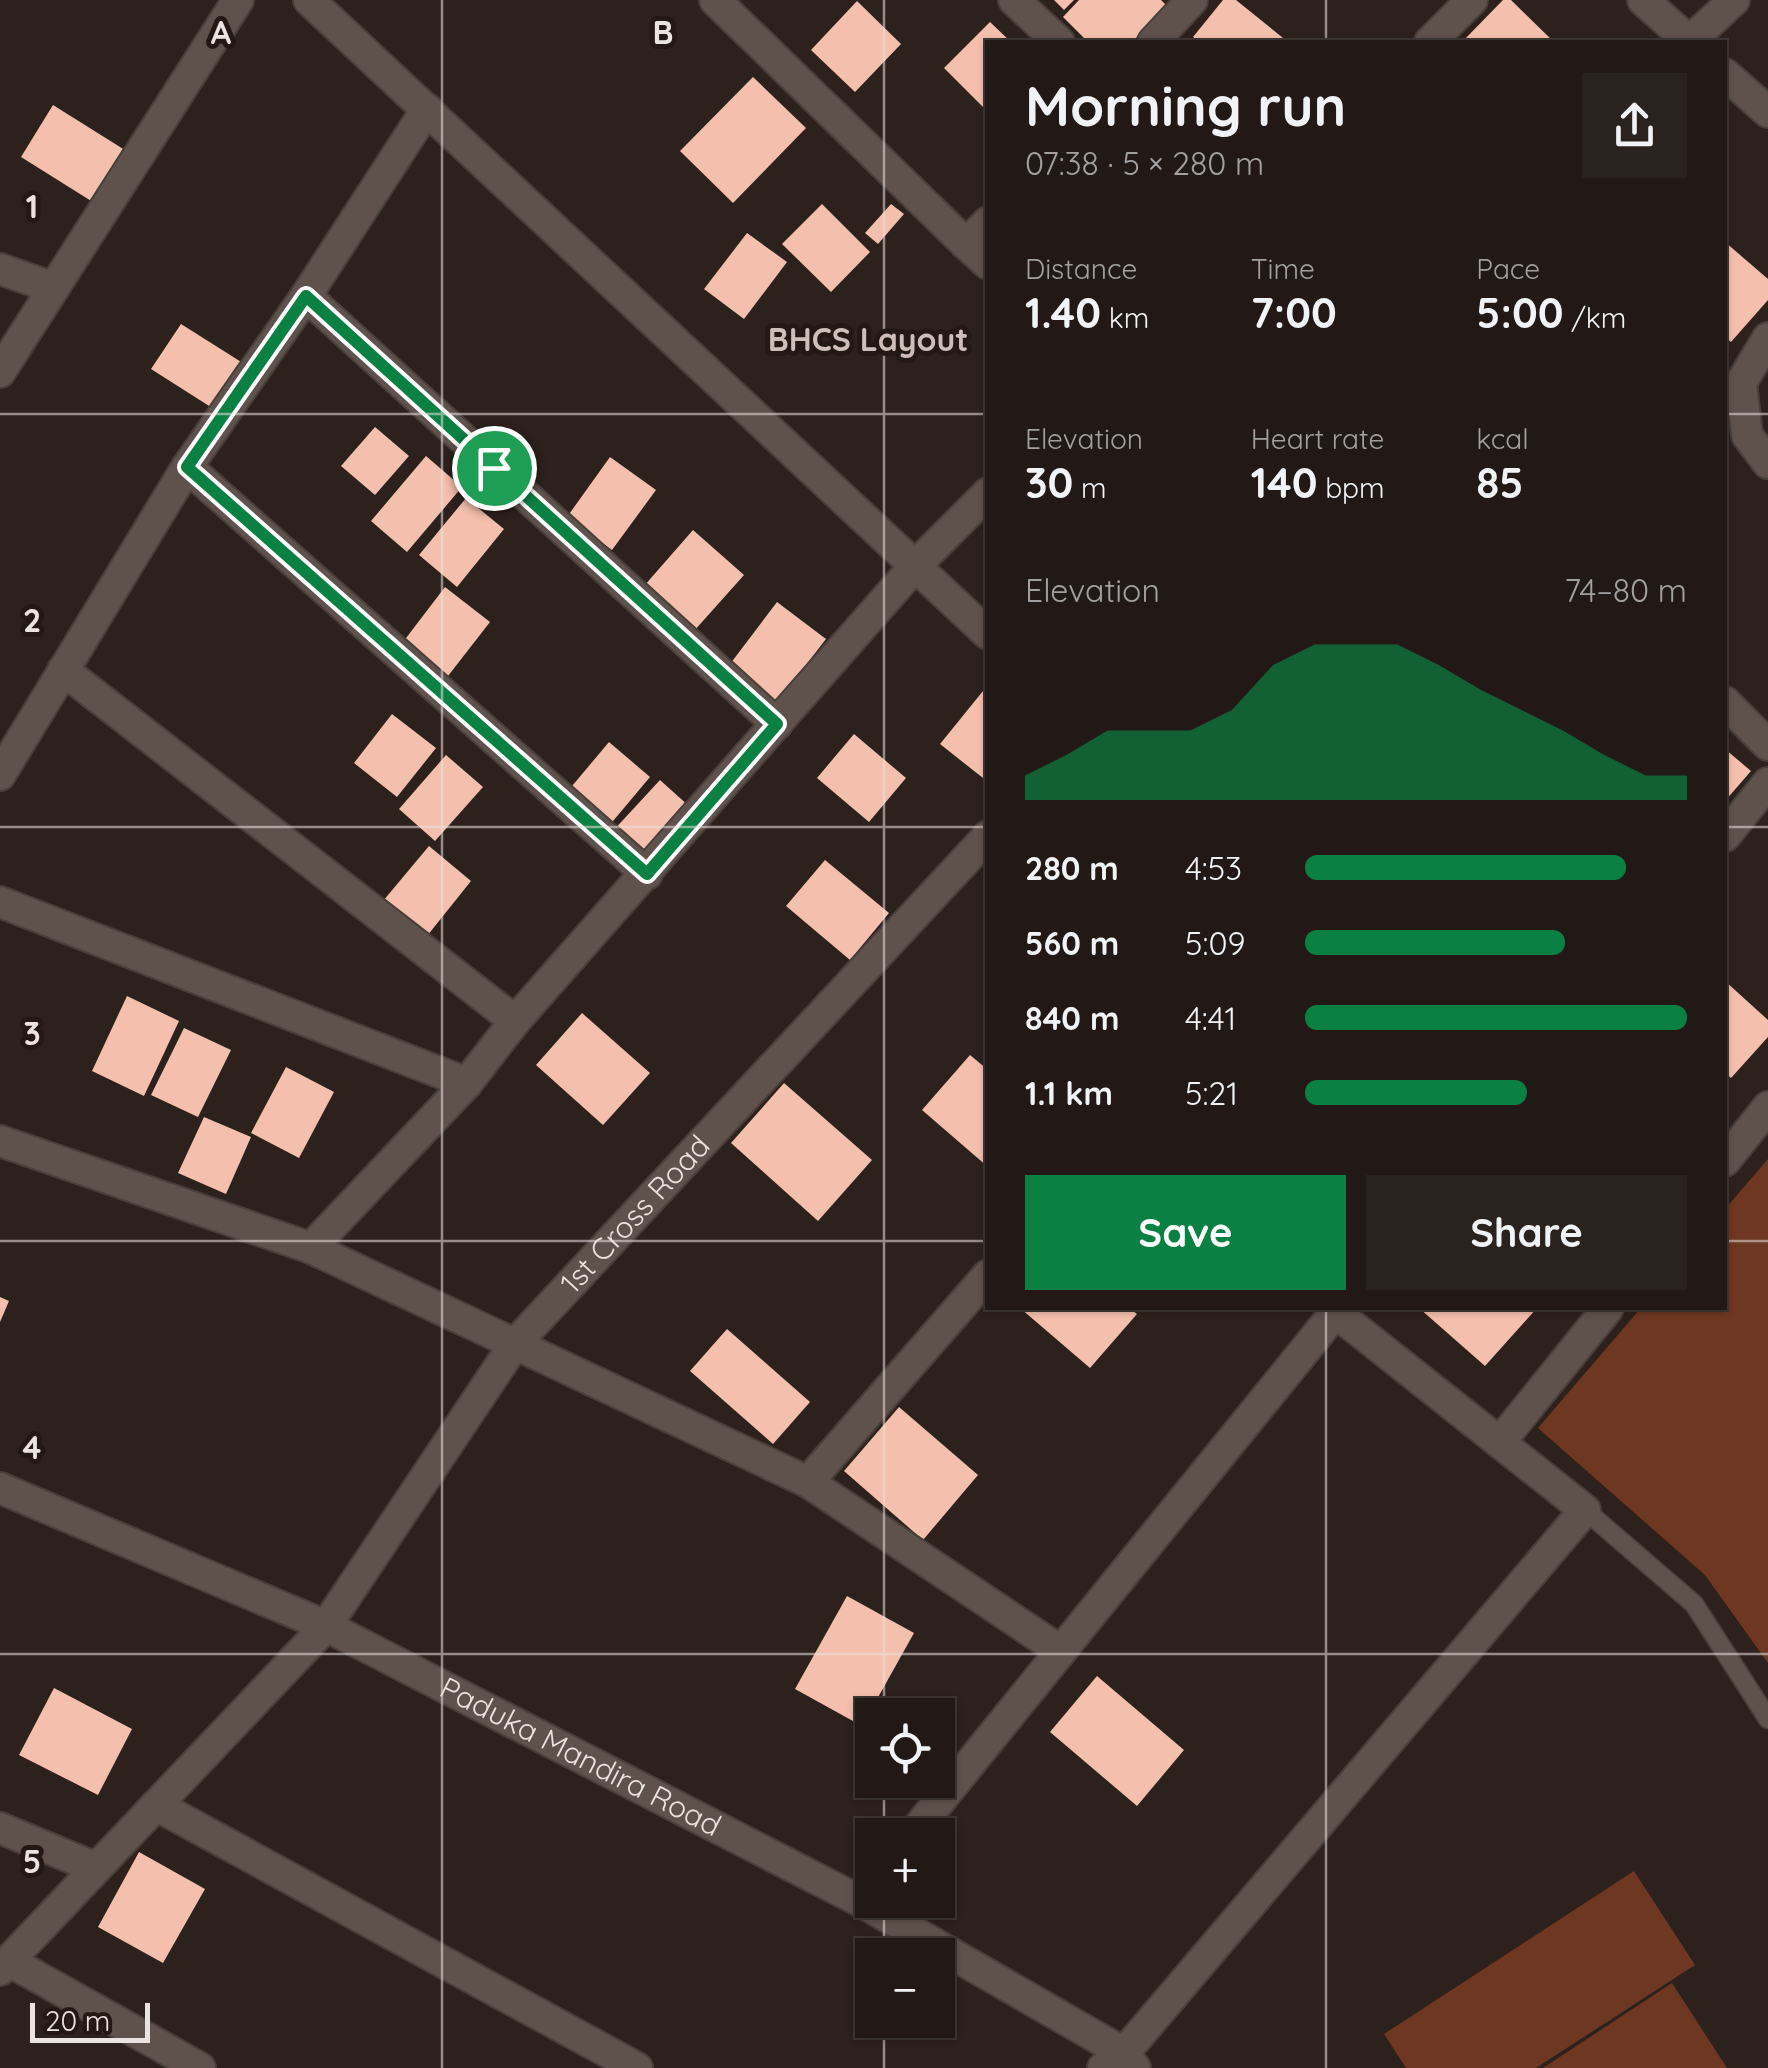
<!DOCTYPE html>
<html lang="en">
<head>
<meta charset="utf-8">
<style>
	:root { --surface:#221916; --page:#2a221f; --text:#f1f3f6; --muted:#a2a0a1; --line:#3f3835; --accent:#0b8043 }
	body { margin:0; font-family:Quicksand,sans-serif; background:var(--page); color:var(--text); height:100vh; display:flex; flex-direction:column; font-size:38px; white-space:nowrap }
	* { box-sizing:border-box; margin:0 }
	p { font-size:32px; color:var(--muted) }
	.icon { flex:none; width:55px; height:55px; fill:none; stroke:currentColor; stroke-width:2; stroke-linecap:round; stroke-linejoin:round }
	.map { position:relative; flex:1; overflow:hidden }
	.side { position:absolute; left:985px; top:40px; width:742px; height:1270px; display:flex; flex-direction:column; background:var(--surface); border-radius:0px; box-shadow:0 2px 8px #0004,0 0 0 2px var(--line) }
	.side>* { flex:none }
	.fabs { position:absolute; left:855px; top:1698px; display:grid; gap:20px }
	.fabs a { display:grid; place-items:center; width:100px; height:100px; border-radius:0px; background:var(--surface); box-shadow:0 2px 8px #0004,0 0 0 2px var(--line); font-size:50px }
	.scale { position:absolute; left:30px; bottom:25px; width:120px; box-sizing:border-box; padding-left:10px; border:5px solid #ebe3e0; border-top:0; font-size:28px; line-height:35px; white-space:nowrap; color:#ebe3e0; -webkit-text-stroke:8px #241814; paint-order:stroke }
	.pin { position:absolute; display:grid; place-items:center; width:85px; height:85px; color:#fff; margin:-42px; border:5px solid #fff; border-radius:50%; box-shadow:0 2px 10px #0007 }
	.round { display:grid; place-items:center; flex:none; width:105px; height:105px; border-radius:0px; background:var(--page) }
	.summary { display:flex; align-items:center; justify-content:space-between; height:170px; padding:0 40px }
	h1 { font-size:55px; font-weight:700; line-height:75px }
	.stats { display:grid; grid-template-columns:repeat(3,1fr); gap:15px; height:170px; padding:10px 40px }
	.stats div { display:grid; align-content:center }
	.stats b { font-size:42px; font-weight:700 }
	.stats small { font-size:28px; font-weight:400 }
	.stats p { font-size:28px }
	.chart { height:280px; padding:20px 40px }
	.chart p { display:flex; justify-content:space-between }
	.chart svg { width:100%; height:180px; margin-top:10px; fill:var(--accent); opacity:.7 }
	.primary-button { display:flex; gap:20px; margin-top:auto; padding:20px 40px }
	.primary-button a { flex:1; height:115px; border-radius:0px; background:var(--accent); color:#fff; font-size:40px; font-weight:700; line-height:115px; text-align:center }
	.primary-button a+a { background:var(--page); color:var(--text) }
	ul { padding:0 40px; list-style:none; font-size:32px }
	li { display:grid; grid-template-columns:160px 120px 1fr; align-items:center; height:75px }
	li i { height:25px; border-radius:12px; background:var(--accent) }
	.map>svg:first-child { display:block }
	.green { fill:#6e3722 }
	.building { fill:#f4bfac }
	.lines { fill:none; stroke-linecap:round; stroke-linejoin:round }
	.service-casing { stroke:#483f3b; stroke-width:21 }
	.minor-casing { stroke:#483f3b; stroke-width:34 }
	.tertiary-casing { stroke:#483f3b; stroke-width:34 }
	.service { stroke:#5f514c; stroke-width:18 }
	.minor { stroke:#5f514c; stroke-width:30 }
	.tertiary { stroke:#5f514c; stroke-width:30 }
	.route-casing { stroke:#fff; stroke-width:20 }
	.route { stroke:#0b8043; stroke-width:12 }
	.grid { fill:none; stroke:#ebe3e0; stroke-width:2.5; stroke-opacity:0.55 }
	.labels { text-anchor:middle; stroke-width:10; stroke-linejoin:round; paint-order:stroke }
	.street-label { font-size:30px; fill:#ebe3e0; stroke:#241814 }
	.neighbourhood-label { font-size:32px; font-weight:bold; fill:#cebdb8; stroke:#241814 }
	.grid-label { font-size:32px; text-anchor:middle; font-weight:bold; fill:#ebe3e0; stroke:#241814; stroke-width:10; stroke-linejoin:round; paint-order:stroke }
</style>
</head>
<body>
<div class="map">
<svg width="1768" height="2068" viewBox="0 0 1768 2068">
	<rect width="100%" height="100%" fill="#2d211d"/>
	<g class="green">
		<polygon points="1768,1159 1768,1663 1705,1575 1538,1428 1641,1308 1725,1308 1725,1209"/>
		<polygon points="1634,1871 1695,1965 1536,2068 1406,2068 1384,2034"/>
		<polygon points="1672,1983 1727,2068 1543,2068"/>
	</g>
	<g class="building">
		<polygon points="1054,0 1074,0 1064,10"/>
		<polygon points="1079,0 1161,0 1167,6 1132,42 1088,42 1063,17"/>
		<polygon points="1223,0 1236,0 1288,42 1200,42 1193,37"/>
		<polygon points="1503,0 1511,0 1554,42 1462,42"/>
		<polygon points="857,1 901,44 855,92 811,50"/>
		<polygon points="990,22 1011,42 988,42 988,107 985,109 944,68"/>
		<polygon points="753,77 806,128 733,203 680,151"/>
		<polygon points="53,105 128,152 96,204 21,157"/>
		<polygon points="822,204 870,252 831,292 782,244"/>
		<polygon points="891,204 904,214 878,244 865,233"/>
		<polygon points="747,233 787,262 744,319 704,289"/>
		<polygon points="1725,242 1768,279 1768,300 1731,342 1725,337"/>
		<polygon points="181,324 246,365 217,411 151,369"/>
		<polygon points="375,427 409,456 375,495 341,466"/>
		<polygon points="426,456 462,487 407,552 371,521"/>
		<polygon points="610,457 656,490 612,550 567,517"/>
		<polygon points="466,498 504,529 457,587 419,555"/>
		<polygon points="693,530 744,575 694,631 644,586"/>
		<polygon points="445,587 490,622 448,676 403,642"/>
		<polygon points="777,602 826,639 775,705 727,668"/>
		<polygon points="983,691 988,695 988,782 940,744"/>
		<polygon points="392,714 436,748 397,797 354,763"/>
		<polygon points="854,734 906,778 869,822 817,778"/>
		<polygon points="609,742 650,777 608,827 567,792"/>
		<polygon points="1725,749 1751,771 1725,801"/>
		<polygon points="446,755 483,787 435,841 399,809"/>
		<polygon points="660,780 690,807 641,861 611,833"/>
		<polygon points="429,846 471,881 427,936 383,901"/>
		<polygon points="825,860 889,913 850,960 786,906"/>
		<polygon points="1725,981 1768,1020 1768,1037 1731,1078 1725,1073"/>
		<polygon points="127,996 179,1021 144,1096 92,1071"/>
		<polygon points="582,1013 650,1073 603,1125 536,1065"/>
		<polygon points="184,1028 231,1050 198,1117 151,1095"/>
		<polygon points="970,1055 988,1070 988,1167 922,1110"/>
		<polygon points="286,1067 334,1092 299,1158 251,1133"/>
		<polygon points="784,1083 872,1160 818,1221 731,1143"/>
		<polygon points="204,1117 251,1137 226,1194 178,1173"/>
		<polygon points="0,1297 9,1301 0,1322"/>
		<polygon points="1020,1308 1129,1308 1137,1314 1090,1368"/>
		<polygon points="1419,1308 1537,1308 1485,1366"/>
		<polygon points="727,1329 810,1402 773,1444 690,1371"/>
		<polygon points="899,1407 978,1475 923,1540 844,1471"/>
		<polygon points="847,1596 914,1633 862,1726 795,1689"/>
		<polygon points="1097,1676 1184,1750 1137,1806 1050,1732"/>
		<polygon points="54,1688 132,1729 98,1795 19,1755"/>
		<polygon points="139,1852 205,1889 163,1963 98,1927"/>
	</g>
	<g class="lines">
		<defs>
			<polyline id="service" points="1585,1510 1694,1604 1768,1719"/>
			<g id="minor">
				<polyline points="309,0 988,634"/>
				<polyline points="715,0 966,244"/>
				<polyline points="1014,0 1059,42"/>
				<polyline points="1643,0 1690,42"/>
				<polyline points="1153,42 1192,0"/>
				<polyline points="1430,42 1472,0"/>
				<polyline points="1689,42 1734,0"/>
				<polyline points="1725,74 1768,112"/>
				<polyline points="988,222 966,244 988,264"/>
				<polyline points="0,269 54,288"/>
				<polyline points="306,296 777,724"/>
				<polyline points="1768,338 1741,383 1747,435 1768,463"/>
				<polyline points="0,372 238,0"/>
				<polyline points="187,467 647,874"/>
				<polyline points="63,670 515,1021"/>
				<polyline points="1725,702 1768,745"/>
				<polyline points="0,775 187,467 306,296 427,109"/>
				<polyline points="1725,836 1768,783"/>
				<polyline points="0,902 467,1083"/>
				<polyline points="0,1141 311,1248 808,1482 1059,1650"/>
				<polyline points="1725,1161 1768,1107"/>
				<polyline points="311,1248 467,1083 515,1021 915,566 988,493"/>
				<polyline points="1500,1442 1608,1308"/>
				<polyline points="808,1482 988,1275"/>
				<polyline points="156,1805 637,2068"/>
				<polyline points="0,1828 96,1868"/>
				<polyline points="912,1835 1339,1308"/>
				<polyline points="9,1961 200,2068"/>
				<path id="s1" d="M0,1970L326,1626L514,1345L988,836"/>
				<polyline points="1103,2068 1124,2053 1585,1510 1335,1312"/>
			</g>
			<g id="tertiary">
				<path id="s2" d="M0,1488L326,1626L860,1901L1124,2053L1135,2068"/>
			</g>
		</defs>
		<use href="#service" class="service-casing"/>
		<use href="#minor" class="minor-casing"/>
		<use href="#tertiary" class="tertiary-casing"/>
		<use href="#service" class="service"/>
		<use href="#minor" class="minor"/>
		<use href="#tertiary" class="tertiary"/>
	</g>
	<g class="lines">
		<defs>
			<polygon id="route" points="306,296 777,724 647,874 187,467"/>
		</defs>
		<use href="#route" class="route-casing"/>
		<use href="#route" class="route"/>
	</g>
	<path class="grid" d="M442,0V2068M884,0V1715M1326,0V42M0,414H988M1725,414H1768M0,827H988M1725,827H1768M0,1241H988M1725,1241H1768M1326,1308V2068M0,1654H1768M884,1780V1835M884,1900V1955M884,2020V2068"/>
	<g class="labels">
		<g class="street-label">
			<text dy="10" stroke="none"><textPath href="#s1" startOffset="990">1st Cross Road</textPath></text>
			<text dy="10" stroke="none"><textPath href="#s2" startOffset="640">Paduka Mandira Road</textPath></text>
		</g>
		<g class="neighbourhood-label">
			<text x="868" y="351">BHCS Layout</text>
		</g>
	</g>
	<g class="grid-label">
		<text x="221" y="44">A</text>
		<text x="663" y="44">B</text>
		<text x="32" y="218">1</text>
		<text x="32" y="632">2</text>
		<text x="32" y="1045">3</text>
		<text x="32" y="1459">4</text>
		<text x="32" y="1873">5</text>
	</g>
</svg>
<div class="fabs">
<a><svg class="icon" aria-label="locate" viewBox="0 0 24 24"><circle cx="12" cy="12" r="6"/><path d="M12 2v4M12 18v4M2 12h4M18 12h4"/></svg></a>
<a>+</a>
<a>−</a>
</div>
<div class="scale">20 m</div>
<div class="pin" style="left:494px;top:468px;background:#1e9e55"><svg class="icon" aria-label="arrive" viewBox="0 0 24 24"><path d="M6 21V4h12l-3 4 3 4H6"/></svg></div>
<section class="side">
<div class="summary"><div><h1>Morning run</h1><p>07:38 · 5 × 280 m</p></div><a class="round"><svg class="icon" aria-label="share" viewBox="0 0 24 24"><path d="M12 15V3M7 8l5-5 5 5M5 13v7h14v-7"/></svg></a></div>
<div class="stats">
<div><p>Distance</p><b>1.40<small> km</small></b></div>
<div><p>Time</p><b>7:00</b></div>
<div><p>Pace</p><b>5:00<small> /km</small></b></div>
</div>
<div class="stats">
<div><p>Elevation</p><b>30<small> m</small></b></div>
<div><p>Heart rate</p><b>140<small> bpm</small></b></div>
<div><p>kcal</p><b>85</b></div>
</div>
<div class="chart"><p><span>Elevation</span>74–80 m</p>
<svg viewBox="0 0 160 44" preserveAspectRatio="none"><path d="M0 44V38L10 33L20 27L30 27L40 27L50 22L60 11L70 6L80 6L90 6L100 11L110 17L120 22L130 27L140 33L150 38L160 38V44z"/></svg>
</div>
<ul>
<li><b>280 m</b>4:53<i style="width:84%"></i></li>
<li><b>560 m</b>5:09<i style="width:68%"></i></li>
<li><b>840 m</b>4:41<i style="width:100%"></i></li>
<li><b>1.1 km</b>5:21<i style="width:58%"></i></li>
</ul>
<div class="primary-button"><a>Save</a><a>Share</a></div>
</section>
</div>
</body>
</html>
